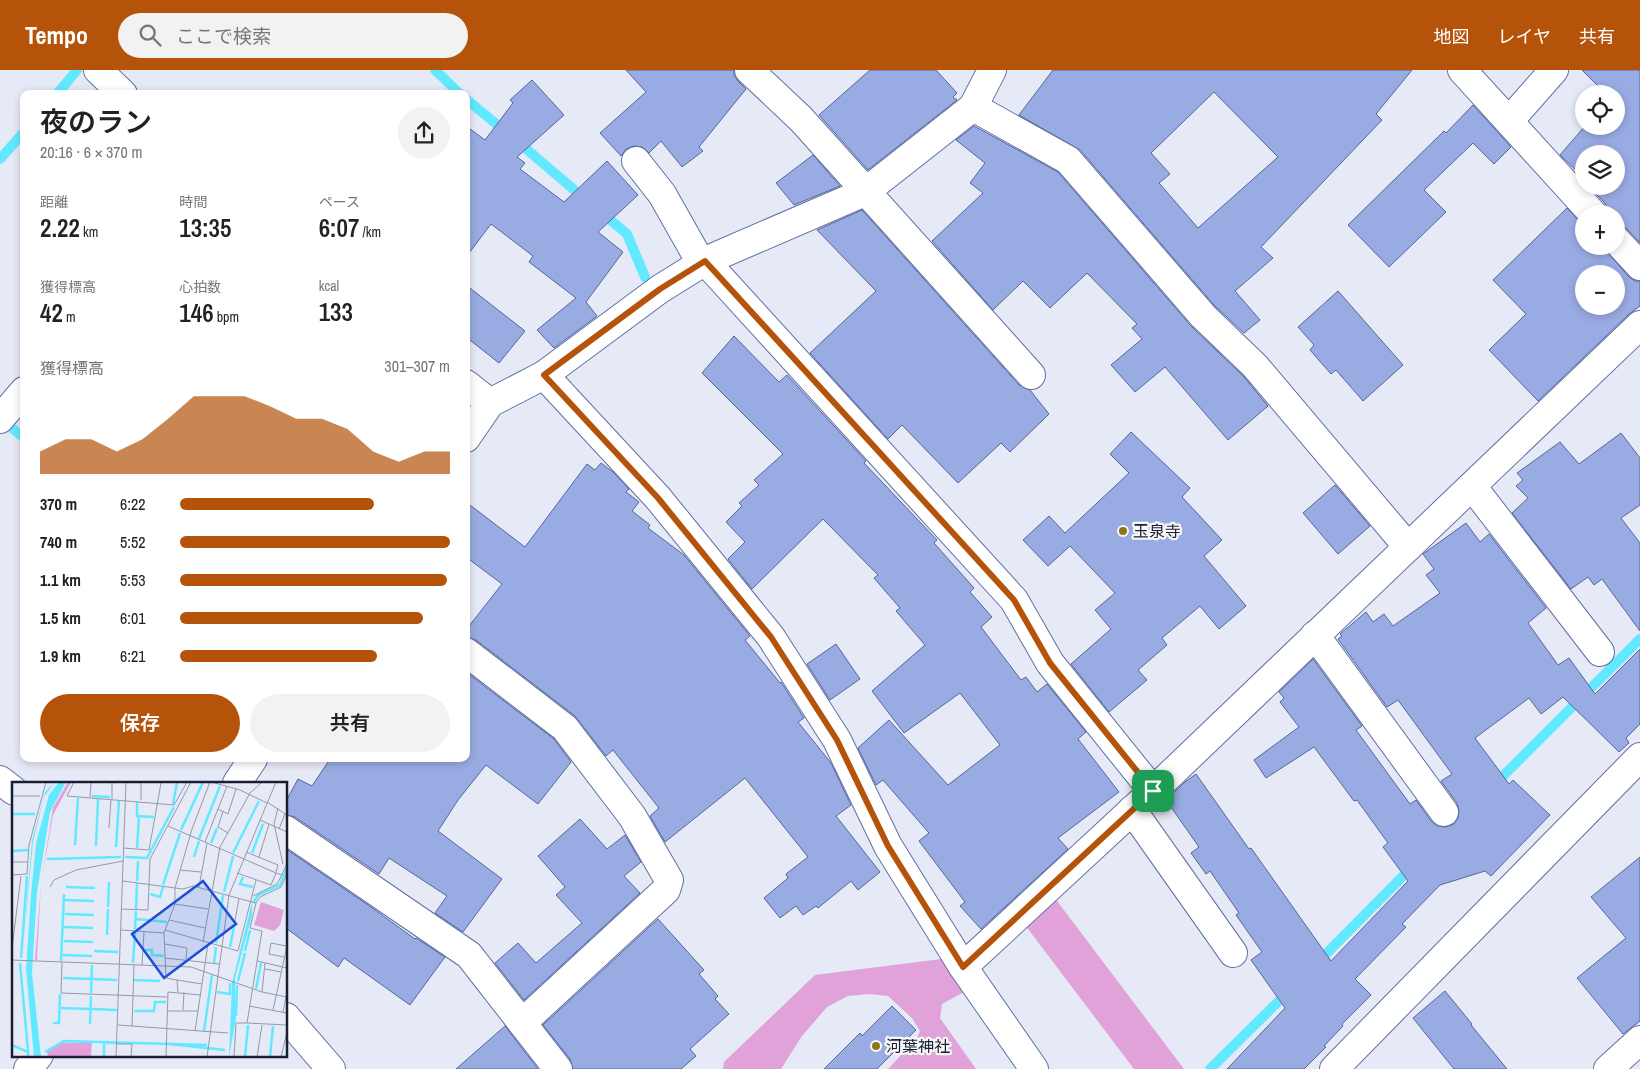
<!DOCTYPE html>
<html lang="ja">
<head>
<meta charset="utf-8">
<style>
	:root { --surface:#fff; --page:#f2f2f2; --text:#222; --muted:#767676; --accent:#b45309 }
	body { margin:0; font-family:"Archivo Narrow","Noto Sans JP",sans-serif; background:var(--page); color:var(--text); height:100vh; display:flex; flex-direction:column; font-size:19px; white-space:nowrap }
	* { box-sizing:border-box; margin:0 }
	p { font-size:16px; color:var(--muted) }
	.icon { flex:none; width:28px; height:28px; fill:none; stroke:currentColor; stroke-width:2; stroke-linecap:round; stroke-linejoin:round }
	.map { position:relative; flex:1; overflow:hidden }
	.drawer { position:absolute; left:20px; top:20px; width:450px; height:672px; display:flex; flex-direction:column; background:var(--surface); border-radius:10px; box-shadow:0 2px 8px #0003 }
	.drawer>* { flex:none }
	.tools { position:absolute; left:1575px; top:15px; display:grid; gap:10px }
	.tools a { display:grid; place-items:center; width:50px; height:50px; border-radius:50%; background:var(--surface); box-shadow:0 2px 8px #0003; font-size:25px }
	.pin { position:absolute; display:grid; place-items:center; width:42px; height:42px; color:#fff; margin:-21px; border-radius:10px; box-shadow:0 2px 8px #0006 }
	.round { display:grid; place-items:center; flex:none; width:52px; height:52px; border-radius:26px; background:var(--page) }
	.overview { display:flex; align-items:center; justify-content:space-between; height:85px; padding:0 20px }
	h1 { font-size:28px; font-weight:600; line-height:38px }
	.stats { display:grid; grid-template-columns:repeat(3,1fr); gap:8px; height:85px; padding:5px 20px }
	.stats div { display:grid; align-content:center }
	.stats b { font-size:25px; font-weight:600 }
	.stats small { font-size:14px; font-weight:400 }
	.stats p { font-size:14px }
	.chart { height:140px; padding:10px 20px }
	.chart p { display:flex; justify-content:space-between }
	.chart svg { width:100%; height:90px; margin-top:5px; fill:var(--accent); opacity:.7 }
	.action { display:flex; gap:10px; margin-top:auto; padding:10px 20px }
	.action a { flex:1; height:58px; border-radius:30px; background:var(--accent); color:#fff; font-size:20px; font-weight:600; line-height:58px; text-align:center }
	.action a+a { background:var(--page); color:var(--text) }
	ul { padding:0 20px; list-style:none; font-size:16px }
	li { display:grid; grid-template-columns:80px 60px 1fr; align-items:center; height:38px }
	li i { height:12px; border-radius:6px; background:var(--accent) }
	header { display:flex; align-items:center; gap:30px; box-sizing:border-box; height:70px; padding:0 25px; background:var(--accent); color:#fff }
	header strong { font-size:24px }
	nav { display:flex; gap:28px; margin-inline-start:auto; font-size:18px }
	.search { width:350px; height:45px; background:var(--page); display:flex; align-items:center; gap:12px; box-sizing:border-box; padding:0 18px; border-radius:28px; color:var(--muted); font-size:19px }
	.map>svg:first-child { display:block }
	.green { fill:#e0a2d9 }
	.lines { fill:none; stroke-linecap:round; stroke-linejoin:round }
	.stream { stroke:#63e9ff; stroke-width:10 }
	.building { fill:#99abe3; stroke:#56669a; fill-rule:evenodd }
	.minor-casing { stroke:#5f70a4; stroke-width:30 }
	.minor { stroke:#fff; stroke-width:28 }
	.route-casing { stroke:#fff; stroke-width:10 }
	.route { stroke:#b45309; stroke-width:6 }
	.poi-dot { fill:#90741a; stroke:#f8f8f8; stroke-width:2 }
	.labels { text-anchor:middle; stroke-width:4.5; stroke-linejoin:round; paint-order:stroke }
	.poi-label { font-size:16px; fill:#181f34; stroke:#f8f8f8; text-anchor:start }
	.inset-river { fill:none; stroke:#63e9ff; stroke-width:2.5 }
	.inset-road { fill:none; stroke:#9499a8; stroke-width:1 }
	.view { fill:#1d4ed8; fill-opacity:0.15; stroke:#1d4ed8; stroke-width:2.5 }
	.inset-edge { fill:none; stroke:#181f34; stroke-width:2.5 }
</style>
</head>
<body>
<header>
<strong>Tempo</strong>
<div class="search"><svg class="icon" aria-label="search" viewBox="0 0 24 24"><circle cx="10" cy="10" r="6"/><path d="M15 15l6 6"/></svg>ここで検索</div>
<nav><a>地図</a><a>レイヤ</a><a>共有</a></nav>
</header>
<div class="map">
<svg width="1640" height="999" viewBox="0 0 1640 999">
	<rect width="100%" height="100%" fill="#e6eaf6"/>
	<g class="green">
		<polygon points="1054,827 1184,999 1134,999 1025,855"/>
		<polygon points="941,889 964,922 942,934 940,948 976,999 888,999 917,968 920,961 912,948 888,926 869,924 848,926 827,937 802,966 781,999 723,999 724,992 815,905"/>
	</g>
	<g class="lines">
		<g class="stream">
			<polyline points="435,0 460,24"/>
			<polyline points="57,24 77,0"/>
			<polyline points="466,29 506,62"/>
			<polyline points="517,71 586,130"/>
			<polyline points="0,89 24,62"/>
			<polyline points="601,142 627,164 645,207"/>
			<polyline points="12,358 24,368"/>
			<polyline points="1494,715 1640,569"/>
			<polyline points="1318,892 1413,796"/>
			<polyline points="1210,999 1288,922"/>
		</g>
	</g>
	<g class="building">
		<polygon points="626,0 734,0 734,5 738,11 746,19 699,77 703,81 682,97 661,71 649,83 642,77 634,76 626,79 621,86 600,63 646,22"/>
		<polygon points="870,0 936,0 957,23 953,27 957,30 868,100 819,45"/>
		<path d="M1053,0H1412L1376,44L1382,50L1261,177L1273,188L1235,221L1260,250L1244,263L1214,235L1080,80L1019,45ZM1214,22L1278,87L1198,158L1159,113L1170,104L1151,83Z"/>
		<polygon points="1582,0 1640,0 1640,173 1627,159 1621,155 1616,155 1616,144 1608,144 1605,133 1589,117 1616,116 1616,84 1584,84 1584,108 1560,85 1585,56 1616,56 1616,24 1606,24"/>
		<polygon points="532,10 564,45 517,87 525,93 520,99 564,132 607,91 638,125 598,162 623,182 586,232 597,246 554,278 537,260 576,228 529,192 533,186 491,154 466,187 466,56 485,70 513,33 510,30"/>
		<polygon points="1473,35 1511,77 1494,94 1473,73 1424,120 1446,142 1389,197 1348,155 1444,61 1446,63"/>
		<polygon points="974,56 1058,102 1191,256 1244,307 1268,336 1228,370 1165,297 1135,322 1111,295 1142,269 1132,258 1137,254 1087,203 1050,238 1023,211 993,240 932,171 983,123 970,113 985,93 956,70"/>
		<polygon points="813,85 840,116 794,135 776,113"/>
		<path d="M1567,138L1584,156V176H1602L1629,207L1635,211H1640V236L1629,244L1538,331L1489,280L1526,244L1493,210ZM1584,204H1616V236H1584Z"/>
		<polygon points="862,140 1019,315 1030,320 1049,344 1010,382 1001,373 958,413 902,355 888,369 810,283 876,221 817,160"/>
		<polygon points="466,215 525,261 499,293 466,267"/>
		<polygon points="1338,221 1403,295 1363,331 1336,300 1331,304 1310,280 1314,275 1298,257"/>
		<polygon points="734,266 779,312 787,305 866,391 864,393 937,470 934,473 974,518 970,522 992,547 981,557 1021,610 1026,607 1037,622 1047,614 1086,662 1078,669 1119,722 1058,768 1068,779 981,859 960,836 965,832 919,771 929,763 883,710 876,715 858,678 889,650 948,715 1000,675 960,623 904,663 872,621 925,575 896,541 900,538 874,508 878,505 823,449 752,519 728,489 745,472 726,452 742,436 739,433 759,415 754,410 783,384 702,303"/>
		<polygon points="1131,362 1190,418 1182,427 1222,470 1204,486 1246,536 1219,559 1200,536 1162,568 1167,575 1138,600 1147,610 1109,642 1071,594 1111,559 1095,540 1115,523 1070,476 1048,496 1023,470 1049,446 1065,463 1129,403 1110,384"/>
		<polygon points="1621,363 1640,388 1640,435 1621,448 1640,473 1640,561 1602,509 1594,515 1588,507 1571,519 1512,443 1528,428 1516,416 1523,410 1517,403 1560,372 1579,394"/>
		<polygon points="601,393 613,402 629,419 626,422 639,432 632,441 650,455 648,458 684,485 750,566 745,570 780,613 781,612 804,648 798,652 831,693 851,735 836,746 880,802 858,820 851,811 818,838 816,836 803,845 796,836 780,848 764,828 788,808 786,804 808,787 745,708 665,772 650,746 659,738 613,680 606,686 575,646 476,570 466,567 466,560 502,514 466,487 466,432 525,477 587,394 595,400"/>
		<polygon points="1335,415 1370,456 1338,484 1303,443"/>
		<polygon points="1466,453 1480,472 1489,464 1546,538 1528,553 1558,595 1569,588 1595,624 1640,579 1640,654 1626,668 1629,673 1619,682 1563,627 1541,644 1529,628 1475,668 1509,714 1513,710 1550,745 1491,806 1485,801 1440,815 1402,854 1406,857 1355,909 1371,925 1342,954 1343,956 1324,976 1326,977 1304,999 1227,999 1285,938 1251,890 1262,882 1236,845 1239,843 1210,801 1206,804 1191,783 1199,777 1166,730 1185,712 1196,704 1249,779 1251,778 1331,891 1408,811 1383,777 1388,773 1357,730 1354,731 1314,677 1266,708 1254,690 1299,657 1280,632 1284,628 1279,622 1313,589 1362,656 1356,660 1410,734 1416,730 1431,751 1437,756 1446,757 1454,754 1458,748 1459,740 1457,733 1441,711 1452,704 1398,630 1387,637 1338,569 1342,566 1340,564 1366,542 1373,552 1384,544 1393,556 1440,523 1426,505 1434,499 1423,484"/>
		<polygon points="836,574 860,609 830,630 807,594"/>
		<polygon points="466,602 554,669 571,692 538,734 486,695 458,730 438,761 502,809 463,862 435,843 447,826 389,788 379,804 295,747 286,745 286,731 298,709 312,716 330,689 466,689"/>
		<polygon points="580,749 607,779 625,765 641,792 624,806 640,823 524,930 495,893 518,873 536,893 582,853 556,825 565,817 538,786"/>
		<polygon points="286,779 368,835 415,869 416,868 445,887 410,935 344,888 338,897 286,858"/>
		<polygon points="1640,787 1640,951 1623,964 1577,908 1626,868 1591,827"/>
		<polygon points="658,849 704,900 699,904 718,926 715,929 729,944 690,979 696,986 681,999 573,999 570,989 543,955"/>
		<polygon points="1445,921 1472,954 1471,955 1507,999 1454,999 1413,948"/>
		<polygon points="892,936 916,960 877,999 824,999 860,963 862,966"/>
		<polygon points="505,956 538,999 456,999"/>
	</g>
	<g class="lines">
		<defs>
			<g id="minor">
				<polyline points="98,0 123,24"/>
				<polyline points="749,0 801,49 1031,305"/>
				<polyline points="1462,0 1593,144"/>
				<polyline points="973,37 1068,90 1203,246 1255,296 1408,477"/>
				<polyline points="1509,51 1554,0"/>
				<polyline points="636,91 662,124 701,193"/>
				<polyline points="1616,170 1640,196"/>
				<polyline points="705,191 1014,530 1050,593 1153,721"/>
				<polyline points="544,305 658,428 771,567 837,670 888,776 963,897 1034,999"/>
				<polyline points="466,314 490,333"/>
				<polyline points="0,349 24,321"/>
				<polyline points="466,368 490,333 544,305 660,219 705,191 865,122 973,37 992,0"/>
				<polyline points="1472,416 1600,582"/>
				<polyline points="1315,565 1444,742"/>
				<polyline points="466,582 565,658 632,746 669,810 666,820 522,953"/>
				<polyline points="0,710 14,721"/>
				<polyline points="237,713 253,689"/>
				<polyline points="1132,740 1233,883"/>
				<polyline points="286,760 469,885 558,999"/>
				<polyline points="963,897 1153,721 1640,255"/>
				<polyline points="286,947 331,999"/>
				<polyline points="28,999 39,985"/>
				<polyline points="1334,999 1640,687"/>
				<polyline points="1608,999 1640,970"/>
			</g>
		</defs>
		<use href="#minor" class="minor-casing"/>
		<use href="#minor" class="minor"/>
	</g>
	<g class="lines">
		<defs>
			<polygon id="route" points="705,191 1014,530 1050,593 1153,721 963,897 888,776 837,670 771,567 658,428 544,305 660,219"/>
		</defs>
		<use href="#route" class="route-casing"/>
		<use href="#route" class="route"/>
	</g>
	<g class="poi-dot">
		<circle cx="1123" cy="461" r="5"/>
		<circle cx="876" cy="976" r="5"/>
	</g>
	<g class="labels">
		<g class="poi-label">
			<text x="1133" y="467">玉泉寺</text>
			<text x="886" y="982">河葉神社</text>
		</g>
	</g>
	<g transform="translate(12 712)">
		<rect width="275" height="275" fill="#e6eaf6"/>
		<path d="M56,0H59L41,33L29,100L41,26ZM29,101L25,177L26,178H23ZM249,120L272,128L268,143L262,149L242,143ZM80,260L79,275H36L35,270L48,261Z" fill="#e0a2d9"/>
		<path d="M43,0L32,15L21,60L10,177L20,59L33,10ZM47,0H54L38,30L25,110L20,191L29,275H22L14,187L19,113L24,61L37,13ZM240,120V134L223,196L224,237L217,275L220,201Z" fill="#63e9ff"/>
		<path class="inset-river" d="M80,14L98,15M125,20V34L142,35M161,22L165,0M0,32H23M169,48L191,0M187,57L208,4M199,61L205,46M63,63L66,16M84,64L86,17M104,65L107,18M125,66L127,34M0,69L16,68M221,71L247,19M240,71L251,42M113,75L135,76L162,25M182,75L187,59M35,77L109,75M231,95L228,102L241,105M125,99L126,79M151,103L168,51M54,105L83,106M212,110L221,74M138,112L148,115L151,105M53,118L82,119M241,121L246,113L268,103L275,86M96,125L97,100M124,127L125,101M53,132L82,133M124,137L155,140M52,145L81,146M123,147L124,129M95,153L96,127M52,159L81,160M204,161L211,113M218,165L222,145M133,168H140V173L152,174M82,169L106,170M233,169L238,148M51,173L80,174M9,176L15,94M49,179L52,112M8,181L16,269M121,181L123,151M202,181L204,165M51,196L80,197M81,197L105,198M122,198L148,199M226,199L233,171M244,207L249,181M205,210L218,212V201M79,211L80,183M49,226L78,227M80,227L105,228M122,229H142L143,220H154M224,234L225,203M41,241H47L48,212M78,242L79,214M192,249L200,193M157,262L213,268M0,263L16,270V275M33,270L52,259L195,263M92,275V261H102M233,275L236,243M258,275L261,244"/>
		<path class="inset-road" d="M62,0L55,14L162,23L175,0M129,0V18M199,0L228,8L255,21M0,14H28M78,15L79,0M100,17V0M255,20L275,33M266,26L262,42L271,82M206,27L216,32L224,7M211,29L206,45L216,51M248,38L275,50M156,44L264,91L259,103L225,91M97,46L99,17M267,47L273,32M193,60L215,4M112,66L137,68L149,1M234,70L266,83L264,90M247,75L257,42M0,80H16M168,88L189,90M264,91L270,93L275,81M275,92L269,105L248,115L244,121L238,146L250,149L235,241L275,243M0,93L15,92L17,63L34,0M111,99L171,107L181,104L244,121M38,105L42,98L64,88L111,79M187,105L195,61M163,106V122L152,151L154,196L165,198L166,210M163,106L180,47L198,0M241,114L265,102L270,93M163,122L196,127M110,127L136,128L138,77L179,0M157,138L193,146M222,144L227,116M109,148L152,151M153,148L226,169L244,98M191,160L208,65L238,11L250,0M153,162L175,166L174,177M0,166L9,94M272,175L257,172L258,167L259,161L274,164M153,176L207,182M0,178L179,185L250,210L275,215M245,179L275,186M50,180L49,211L155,215M130,183L132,150M253,187L269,190M165,198L190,202M250,210L253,181M237,224L275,231M171,228L172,210M261,228L275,164M155,229H186M271,230L275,210M106,243L216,251M120,244L122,183M183,249L196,162M105,262H120L119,275M104,275L114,0M154,275L156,210L189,213M195,275L217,113L264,0M222,275L224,241H235M245,275L250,243M269,275L275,250"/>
		<path class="view" d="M191,99L224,142L152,196L120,152Z"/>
		<rect width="275" height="275" class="inset-edge"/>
	</g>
</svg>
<div class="tools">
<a><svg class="icon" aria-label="locate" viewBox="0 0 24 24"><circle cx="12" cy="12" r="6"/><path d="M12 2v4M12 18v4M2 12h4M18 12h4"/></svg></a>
<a><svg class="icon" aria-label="layers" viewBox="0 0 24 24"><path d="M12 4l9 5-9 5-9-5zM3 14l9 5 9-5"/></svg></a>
<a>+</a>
<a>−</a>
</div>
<div class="pin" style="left:1153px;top:721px;background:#1e9e55"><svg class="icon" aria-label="arrive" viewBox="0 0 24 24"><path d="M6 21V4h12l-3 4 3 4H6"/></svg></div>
<section class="drawer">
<div class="overview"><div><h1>夜のラン</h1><p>20:16 · 6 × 370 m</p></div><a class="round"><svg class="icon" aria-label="share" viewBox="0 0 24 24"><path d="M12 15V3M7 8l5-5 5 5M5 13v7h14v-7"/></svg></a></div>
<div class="stats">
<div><p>距離</p><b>2.22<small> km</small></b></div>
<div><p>時間</p><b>13:35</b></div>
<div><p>ペース</p><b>6:07<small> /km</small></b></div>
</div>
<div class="stats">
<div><p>獲得標高</p><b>42<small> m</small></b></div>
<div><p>心拍数</p><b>146<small> bpm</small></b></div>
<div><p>kcal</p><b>133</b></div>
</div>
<div class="chart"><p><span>獲得標高</span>301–307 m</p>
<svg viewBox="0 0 160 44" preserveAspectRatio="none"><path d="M0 44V33L10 27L20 27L30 33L40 27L50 17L60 6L70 6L80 6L90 11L100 17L110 17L120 22L130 33L140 38L150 33L160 33V44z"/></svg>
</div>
<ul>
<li><b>370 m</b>6:22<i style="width:72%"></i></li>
<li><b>740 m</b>5:52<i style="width:100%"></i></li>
<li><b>1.1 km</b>5:53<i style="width:99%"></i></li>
<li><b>1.5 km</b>6:01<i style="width:90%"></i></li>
<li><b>1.9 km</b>6:21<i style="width:73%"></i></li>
</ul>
<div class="action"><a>保存</a><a>共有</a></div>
</section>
</div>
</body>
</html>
